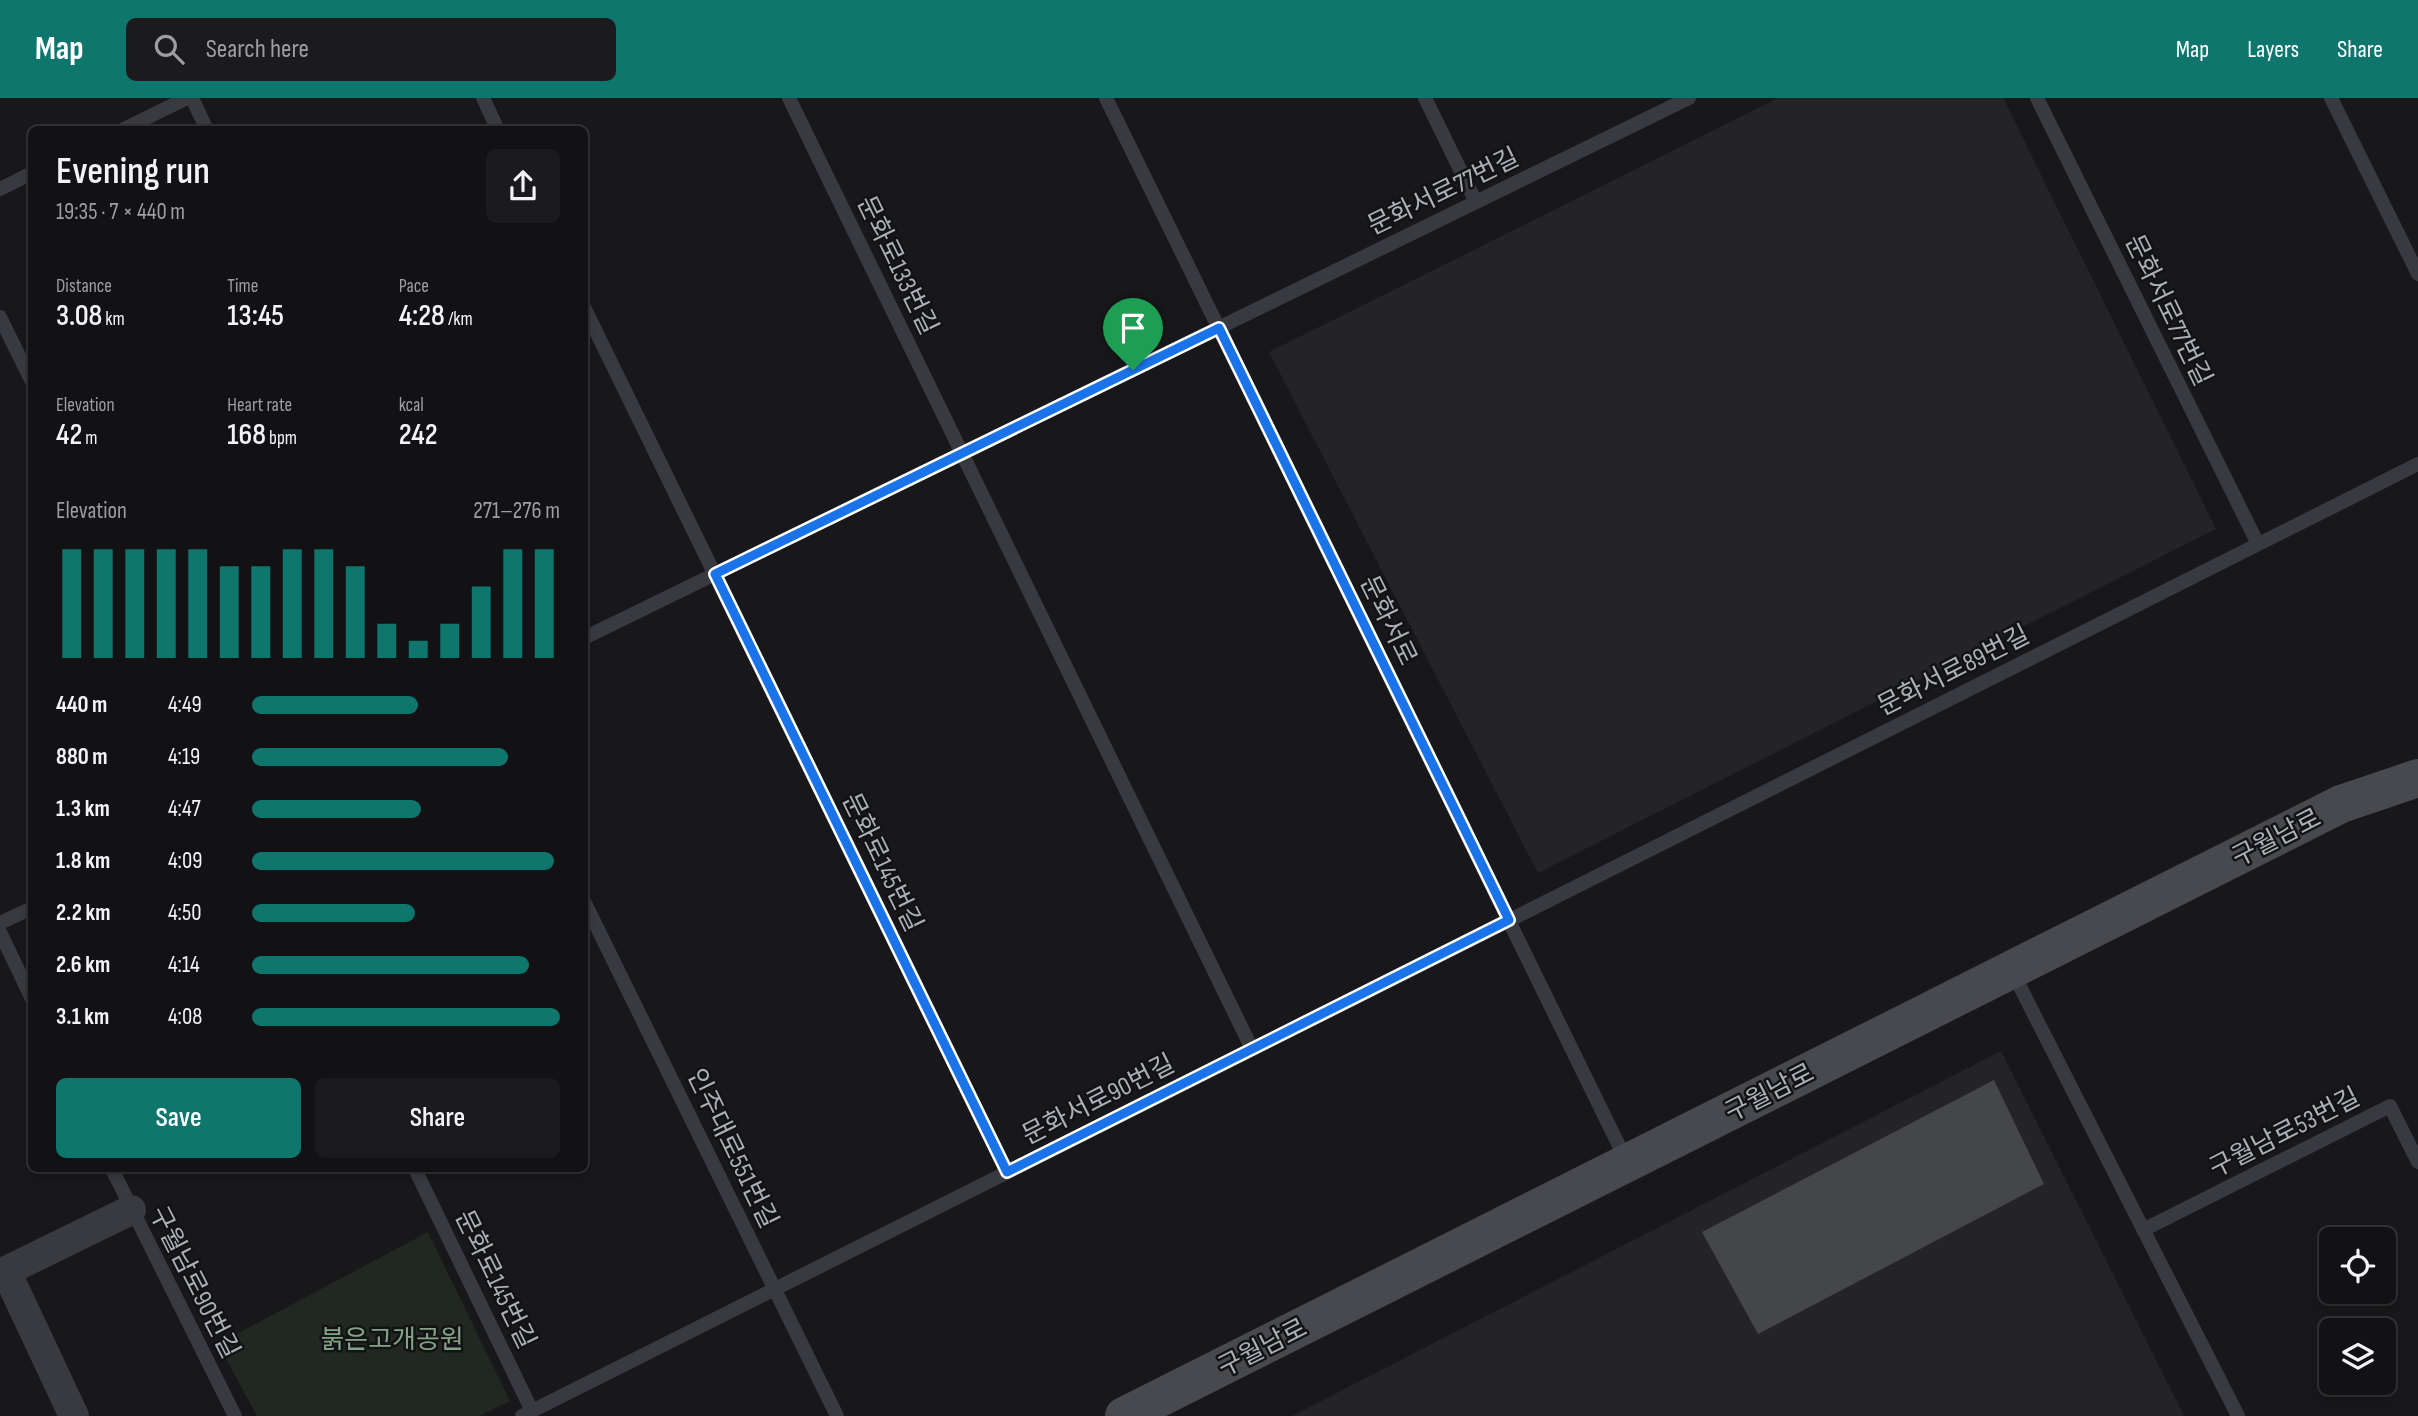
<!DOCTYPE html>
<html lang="en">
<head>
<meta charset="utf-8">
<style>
	:root { --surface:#121214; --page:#1b1b1d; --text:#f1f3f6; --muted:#9c9ea0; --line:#313234; --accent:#0f766e }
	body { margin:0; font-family:"Sofia Sans Condensed","Noto Sans KR",sans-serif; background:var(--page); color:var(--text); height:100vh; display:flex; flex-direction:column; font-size:26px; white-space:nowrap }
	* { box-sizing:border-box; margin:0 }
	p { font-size:23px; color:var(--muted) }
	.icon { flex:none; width:38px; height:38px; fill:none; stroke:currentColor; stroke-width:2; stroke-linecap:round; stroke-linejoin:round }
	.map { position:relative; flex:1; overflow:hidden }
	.panel { position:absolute; left:28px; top:28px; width:560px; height:1046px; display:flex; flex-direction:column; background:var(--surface); border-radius:10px; box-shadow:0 4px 10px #0003,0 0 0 2px var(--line) }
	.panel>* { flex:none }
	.controls { position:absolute; left:2319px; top:1129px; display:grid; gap:14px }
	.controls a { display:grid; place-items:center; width:77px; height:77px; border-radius:10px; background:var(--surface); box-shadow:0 4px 10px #0003,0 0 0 2px var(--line); font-size:35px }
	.pin { position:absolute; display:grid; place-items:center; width:60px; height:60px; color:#fff; margin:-72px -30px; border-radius:50% 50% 50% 0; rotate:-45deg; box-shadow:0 0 7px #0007 }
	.pin .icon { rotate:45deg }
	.round { display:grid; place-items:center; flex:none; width:74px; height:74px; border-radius:10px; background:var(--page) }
	.head { display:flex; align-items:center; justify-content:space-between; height:119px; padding:0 28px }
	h1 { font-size:38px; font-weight:600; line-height:52px }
	.metrics { display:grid; grid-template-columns:repeat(3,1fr); gap:10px; height:119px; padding:7px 28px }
	.metrics div { display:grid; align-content:center }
	.metrics b { font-size:30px; font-weight:600 }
	.metrics small { font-size:19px; font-weight:400 }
	.metrics p { font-size:19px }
	.chart { height:196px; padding:14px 28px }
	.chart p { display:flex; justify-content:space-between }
	.chart svg { width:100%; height:126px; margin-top:7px; stroke:var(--accent); stroke-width:6 }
	.button { display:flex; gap:14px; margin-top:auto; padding:14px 28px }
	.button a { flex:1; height:80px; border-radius:10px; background:var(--accent); color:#fff; font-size:28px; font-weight:600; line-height:80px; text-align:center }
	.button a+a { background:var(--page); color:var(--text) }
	ul { padding:0 28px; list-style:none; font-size:23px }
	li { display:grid; grid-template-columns:112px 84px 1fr; align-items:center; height:52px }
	li i { height:18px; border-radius:9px; background:var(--accent) }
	header { display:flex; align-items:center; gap:42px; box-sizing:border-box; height:98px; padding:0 35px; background:var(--accent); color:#fff }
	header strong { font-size:33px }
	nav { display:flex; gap:38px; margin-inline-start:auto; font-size:24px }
	.search { width:490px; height:63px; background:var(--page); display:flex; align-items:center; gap:18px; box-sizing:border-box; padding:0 24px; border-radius:10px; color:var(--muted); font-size:26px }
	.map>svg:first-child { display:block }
	.built { fill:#242427 }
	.green { fill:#202821 }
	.building { fill:#45464a }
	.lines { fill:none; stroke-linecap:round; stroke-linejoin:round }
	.lane { stroke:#393a3f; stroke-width:14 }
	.street { stroke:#393a3f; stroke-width:30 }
	.secondary { stroke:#47494e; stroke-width:38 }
	.route-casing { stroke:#fff; stroke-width:14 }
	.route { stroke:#1a73e8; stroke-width:9 }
	.labels { text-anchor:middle; stroke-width:5; stroke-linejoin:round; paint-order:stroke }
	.street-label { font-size:26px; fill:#abb0b8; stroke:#131315 }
	.park-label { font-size:26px; fill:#84a285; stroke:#131315 }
</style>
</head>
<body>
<header>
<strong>Map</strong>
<div class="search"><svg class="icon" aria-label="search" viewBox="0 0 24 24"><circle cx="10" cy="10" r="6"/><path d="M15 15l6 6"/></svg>Search here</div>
<nav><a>Map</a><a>Layers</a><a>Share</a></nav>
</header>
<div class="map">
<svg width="2418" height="1318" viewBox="0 0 2418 1318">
	<rect width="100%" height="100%" fill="#18181a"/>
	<g class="built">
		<polygon points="1778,0 2003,0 2216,431 1538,775 1269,254"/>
		<polygon points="2001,953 2184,1318 1292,1318"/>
	</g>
	<polygon class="green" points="428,1134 510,1303 479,1318 257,1318 218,1246"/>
	<polygon class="building" points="1994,982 2044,1086 1758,1236 1702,1134"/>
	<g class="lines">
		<g class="lane">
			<polyline points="192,0 207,32"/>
			<polyline points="483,0 498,32"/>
			<polyline points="789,0 1252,951"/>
			<polyline points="1106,0 1627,1064"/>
			<polyline points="1425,0 1476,104"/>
			<polyline points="2037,0 2258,446"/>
			<polyline points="2331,0 2418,176"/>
			<polyline points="122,32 187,0"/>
			<polyline points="0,91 32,75"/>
			<polyline points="584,209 1007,1074"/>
			<polyline points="0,219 32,284"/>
			<polyline points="584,540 1689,0"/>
			<polyline points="584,803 837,1318"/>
			<polyline points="0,825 32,810"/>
			<polyline points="0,834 32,901"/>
			<polyline points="2012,873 2238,1318"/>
			<polyline points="112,1071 235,1318"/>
			<polyline points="415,1071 532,1313"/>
			<polyline points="2143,1132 2390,1008 2418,1064"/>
			<polyline points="522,1318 2418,366"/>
		</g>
		<g class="street">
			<polyline points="6,1173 74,1318"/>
			<polyline points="0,1176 131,1112"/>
		</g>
		<polyline class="secondary" points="1124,1318 2341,706 2418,680"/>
	</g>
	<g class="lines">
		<defs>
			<polygon id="route" points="1219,230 1509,822 1007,1074 715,476"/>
		</defs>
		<use href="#route" class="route-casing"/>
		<use href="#route" class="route"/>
	</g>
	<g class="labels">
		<g class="street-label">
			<text transform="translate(1443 93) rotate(-26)" y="9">문화서로77번길</text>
			<text transform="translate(898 167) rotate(64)" y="9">문화로133번길</text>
			<text transform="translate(2169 212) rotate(64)" y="9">문화서로77번길</text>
			<text transform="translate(1389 522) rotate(64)" y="9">문화서로</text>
			<text transform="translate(1953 572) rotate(-27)" y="9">문화서로89번길</text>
			<text transform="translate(2276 739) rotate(-27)" y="9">구월남로</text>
			<text transform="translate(883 764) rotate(64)" y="9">문화로145번길</text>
			<text transform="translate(1769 994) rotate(-27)" y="9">구월남로</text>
			<text transform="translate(1098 1001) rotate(-27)" y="9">문화서로90번길</text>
			<text transform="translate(2284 1034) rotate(-27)" y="9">구월남로53번길</text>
			<text transform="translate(733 1050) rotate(64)" y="9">인주대로551번길</text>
			<text transform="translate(496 1181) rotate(64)" y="9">문화로145번길</text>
			<text transform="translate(195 1184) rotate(63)" y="9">구월남로90번길</text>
			<text transform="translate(1262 1249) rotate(-27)" y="9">구월남로</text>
		</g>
		<g class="park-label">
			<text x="392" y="1250">붉은고개공원</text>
		</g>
	</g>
</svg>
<div class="controls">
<a><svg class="icon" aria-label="locate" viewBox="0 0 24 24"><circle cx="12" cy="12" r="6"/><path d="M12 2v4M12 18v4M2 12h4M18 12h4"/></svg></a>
<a><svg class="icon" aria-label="layers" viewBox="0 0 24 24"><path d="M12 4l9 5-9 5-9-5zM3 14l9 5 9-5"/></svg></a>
</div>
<div class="pin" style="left:1133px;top:272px;background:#1e9e55"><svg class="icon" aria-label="arrive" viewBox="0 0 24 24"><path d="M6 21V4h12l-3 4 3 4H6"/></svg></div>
<section class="panel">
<div class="head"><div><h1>Evening run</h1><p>19:35 · 7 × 440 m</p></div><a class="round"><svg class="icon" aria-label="share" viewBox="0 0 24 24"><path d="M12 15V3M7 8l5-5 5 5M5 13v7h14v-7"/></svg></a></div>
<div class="metrics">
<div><p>Distance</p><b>3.08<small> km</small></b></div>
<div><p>Time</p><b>13:45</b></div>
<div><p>Pace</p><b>4:28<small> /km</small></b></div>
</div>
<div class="metrics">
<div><p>Elevation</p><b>42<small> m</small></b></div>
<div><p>Heart rate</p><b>168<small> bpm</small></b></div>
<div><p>kcal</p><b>242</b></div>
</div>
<div class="chart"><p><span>Elevation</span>271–276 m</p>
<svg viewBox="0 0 160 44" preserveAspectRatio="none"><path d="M5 44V6M15 44V6M25 44V6M35 44V6M45 44V6M55 44V12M65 44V12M75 44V6M85 44V6M95 44V12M105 44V32M115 44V38M125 44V32M135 44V19M145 44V6M155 44V6"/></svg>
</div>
<ul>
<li><b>440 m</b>4:49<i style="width:54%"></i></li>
<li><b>880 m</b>4:19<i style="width:83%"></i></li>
<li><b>1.3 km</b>4:47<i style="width:55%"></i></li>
<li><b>1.8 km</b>4:09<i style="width:98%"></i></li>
<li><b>2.2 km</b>4:50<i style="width:53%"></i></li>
<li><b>2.6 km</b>4:14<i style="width:90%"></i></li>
<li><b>3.1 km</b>4:08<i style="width:100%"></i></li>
</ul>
<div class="button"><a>Save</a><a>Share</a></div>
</section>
</div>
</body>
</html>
